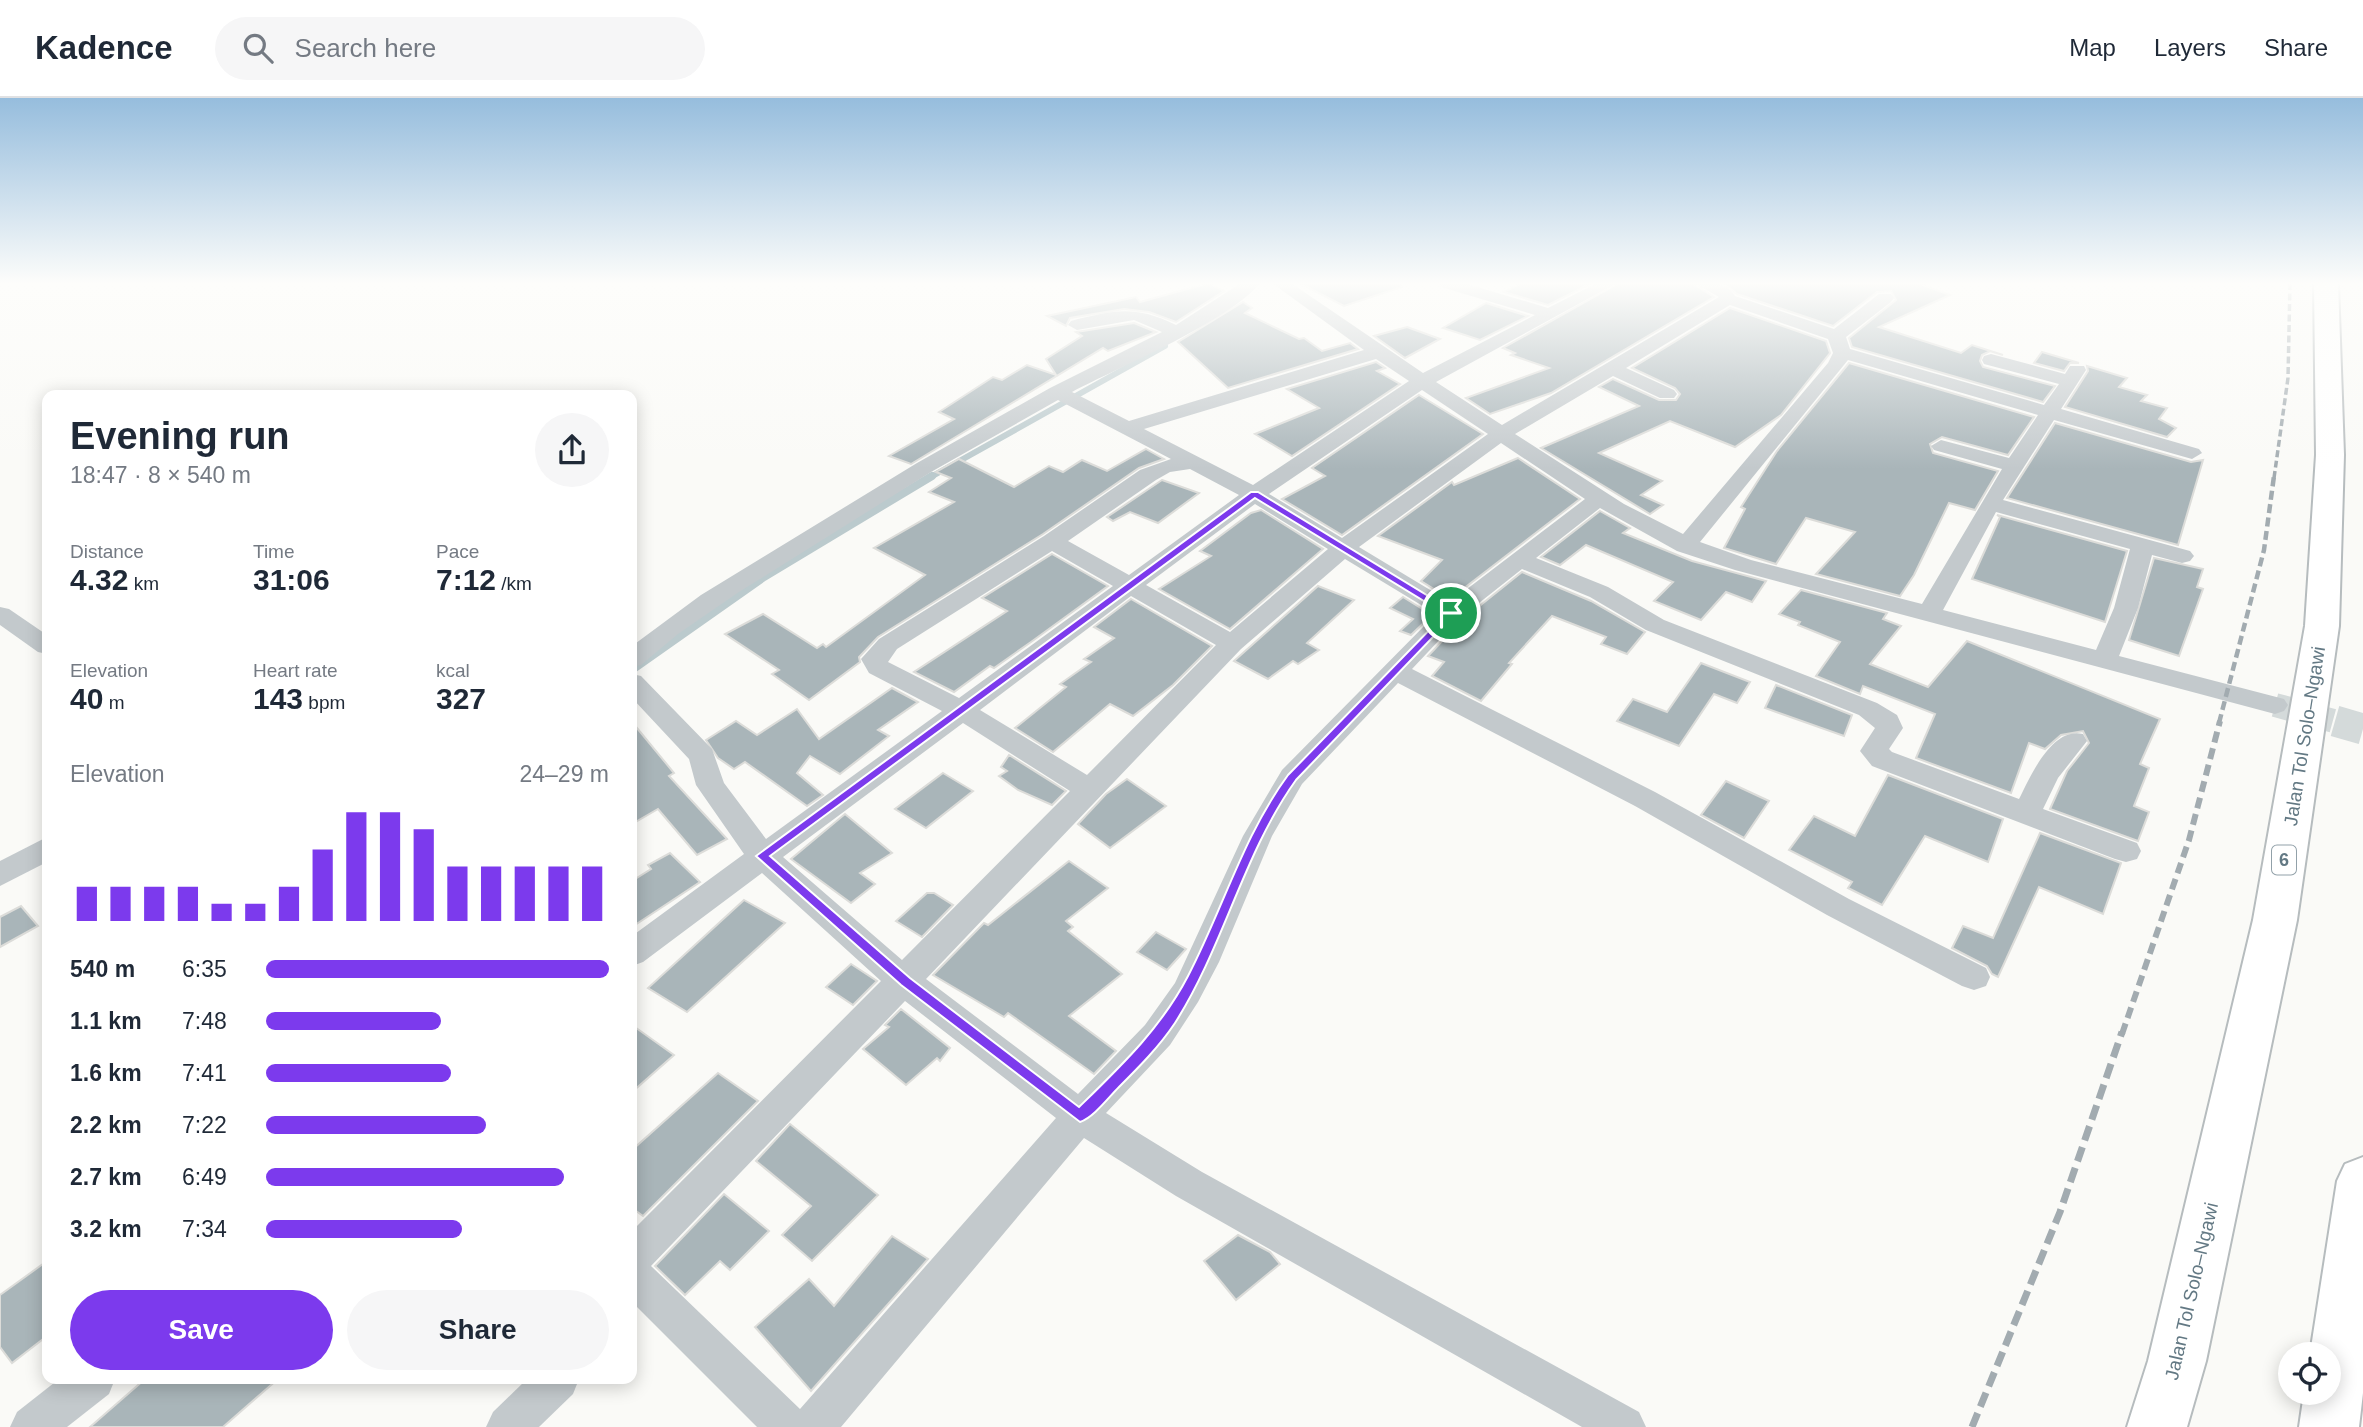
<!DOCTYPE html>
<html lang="en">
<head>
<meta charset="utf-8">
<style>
	:root { --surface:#fff; --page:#f6f6f7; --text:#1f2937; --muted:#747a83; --line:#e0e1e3; --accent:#7c3aed }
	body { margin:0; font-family:Arial,sans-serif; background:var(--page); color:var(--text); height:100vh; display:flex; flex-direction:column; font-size:26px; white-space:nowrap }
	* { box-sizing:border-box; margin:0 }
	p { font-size:23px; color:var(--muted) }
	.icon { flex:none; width:38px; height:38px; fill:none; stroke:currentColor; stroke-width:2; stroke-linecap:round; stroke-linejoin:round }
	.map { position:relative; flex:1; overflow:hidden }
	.side { position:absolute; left:42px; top:292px; width:595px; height:994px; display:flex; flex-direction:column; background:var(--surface); border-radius:14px; box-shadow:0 4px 18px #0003 }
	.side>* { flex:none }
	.controls { position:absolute; left:2278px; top:1244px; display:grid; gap:14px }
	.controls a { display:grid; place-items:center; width:63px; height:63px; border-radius:50%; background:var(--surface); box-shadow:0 4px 18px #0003; font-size:35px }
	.pin { position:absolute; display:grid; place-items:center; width:60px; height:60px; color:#fff; margin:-30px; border:4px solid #fff; border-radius:50%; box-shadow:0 2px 7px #0007 }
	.round { display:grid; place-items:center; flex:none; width:74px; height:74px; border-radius:37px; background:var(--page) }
	.headline { display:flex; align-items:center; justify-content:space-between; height:119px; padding:0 28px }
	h1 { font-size:38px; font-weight:600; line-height:52px }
	.metrics { display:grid; grid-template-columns:repeat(3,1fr); gap:10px; height:119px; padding:7px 28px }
	.metrics div { display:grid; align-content:center }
	.metrics b { font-size:30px; font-weight:600 }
	.metrics small { font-size:19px; font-weight:400 }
	.metrics p { font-size:19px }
	.chart { height:196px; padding:14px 28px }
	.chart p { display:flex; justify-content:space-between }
	.chart svg { width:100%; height:126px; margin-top:7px; stroke:var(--accent); stroke-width:6 }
	.primary-button { display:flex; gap:14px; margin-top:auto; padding:14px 28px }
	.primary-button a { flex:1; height:80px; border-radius:42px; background:var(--accent); color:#fff; font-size:28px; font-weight:600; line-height:80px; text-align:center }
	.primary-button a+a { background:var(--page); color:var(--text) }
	ul { padding:0 28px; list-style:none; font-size:23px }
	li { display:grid; grid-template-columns:112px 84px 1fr; align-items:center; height:52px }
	li i { height:18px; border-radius:9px; background:var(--accent) }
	header { display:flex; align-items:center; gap:42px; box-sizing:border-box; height:98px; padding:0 35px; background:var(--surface); border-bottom:2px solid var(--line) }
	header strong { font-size:33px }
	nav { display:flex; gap:38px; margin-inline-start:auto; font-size:24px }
	.search { width:490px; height:63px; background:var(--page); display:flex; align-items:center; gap:18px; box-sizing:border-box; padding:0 24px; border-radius:38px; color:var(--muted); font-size:26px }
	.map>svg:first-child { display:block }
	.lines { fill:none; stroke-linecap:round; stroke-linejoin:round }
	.stream-far1 { stroke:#bbcacd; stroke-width:6 }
	.stream { stroke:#bbcacd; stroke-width:8 }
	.building { fill:#a9b5b9; stroke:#dcdcd9; stroke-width:2 }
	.minor-tunnel-far1 { stroke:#d4dada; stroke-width:24; stroke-dasharray:24 12; stroke-linecap:butt }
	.minor-tunnel { stroke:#d4dada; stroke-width:31; stroke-dasharray:31 15; stroke-linecap:butt }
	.motorway-casing { stroke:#b6bcbe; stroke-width:4 }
	.minor { fill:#c3c9cc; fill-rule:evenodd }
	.motorway { fill:#fff; fill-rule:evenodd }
	.rail-far3 { stroke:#a2abb0; stroke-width:3.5; stroke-dasharray:7 3.5; stroke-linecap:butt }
	.rail-far2 { stroke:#a2abb0; stroke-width:4.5; stroke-dasharray:9 4.5; stroke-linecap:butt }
	.rail-far1 { stroke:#a2abb0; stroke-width:6; stroke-dasharray:11 6; stroke-linecap:butt }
	.rail { stroke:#a2abb0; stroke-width:7; stroke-dasharray:15 7; stroke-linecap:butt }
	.route { fill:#7c3aed; stroke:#fff; stroke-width:2; fill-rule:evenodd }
	.labels { text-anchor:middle; stroke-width:7; stroke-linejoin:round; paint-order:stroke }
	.shield { fill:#fff; stroke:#92a1a9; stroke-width:2 }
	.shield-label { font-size:18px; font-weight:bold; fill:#637984 }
	.street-label { font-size:19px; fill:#637984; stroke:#fff }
</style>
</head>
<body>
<header>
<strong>Kadence</strong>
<div class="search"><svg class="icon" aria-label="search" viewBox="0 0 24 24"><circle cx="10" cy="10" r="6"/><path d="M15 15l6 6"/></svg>Search here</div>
<nav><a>Map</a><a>Layers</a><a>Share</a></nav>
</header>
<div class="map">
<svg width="2363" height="1329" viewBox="0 0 2363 1329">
	<rect width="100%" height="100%" fill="#fafaf7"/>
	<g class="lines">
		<polyline class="stream-far1" points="929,380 1165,248"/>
		<polyline class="stream" points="632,572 764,479 932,378"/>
	</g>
	<g class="building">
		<polygon points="1209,185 1224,193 1176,224 1149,214 1124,211 1070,220 1066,228 1047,218 1136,199 1140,204"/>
		<polygon points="1299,185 1401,185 1402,189 1344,208"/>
		<polygon points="1521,185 1592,185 1548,207 1504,194"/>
		<polygon points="1619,185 1692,185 1714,199 1551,295 1490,316 1466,300 1549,270 1511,257 1515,255 1503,250"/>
		<polygon points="1723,185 1918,185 1950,197 1879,229 1961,255 1972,247 2003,257 1990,253 1982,257 1980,263 1983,269 2055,288 2043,304 1852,249 1849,240 1896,202 1891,193 1877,194 1833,228 1737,196"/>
		<polygon points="1243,204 1252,210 1245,215 1299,241 1304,240 1322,253 1350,245 1358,251 1228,290 1178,244"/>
		<polygon points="1486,205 1528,218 1480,242 1443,230"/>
		<polygon points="1730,210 1826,243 1830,255 1781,317 1735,349 1670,323 1599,355 1662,383 1641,397 1663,407 1650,416 1541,350 1639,308 1599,289 1613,281 1659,302 1676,302 1680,296 1675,290 1632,270"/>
		<polygon points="1134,225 1156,234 1108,253 1103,250 911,366 889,358 954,321 939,314 993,279 1002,282 1027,267 1056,277 1046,261 1082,238 1076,234"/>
		<polygon points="1407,229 1440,241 1405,260 1374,238"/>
		<polygon points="2042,254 2079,265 2070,265 2064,273 2034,265"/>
		<polygon points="1376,264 1385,270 1377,273 1400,286 1292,358 1255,336 1319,310 1287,291"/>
		<polygon points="1849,265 2034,319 2008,357 1942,339 1930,346 1933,355 1998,373 1975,412 1949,405 1914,477 1900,498 1816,476 1855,434 1806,420 1776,466 1724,450 1745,411 1741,409 1777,353"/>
		<polygon points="2087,268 2127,280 2119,289 2147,297 2141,303 2167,310 2159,321 2176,330 2167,339 2065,309 2088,273"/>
		<polygon points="1419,297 1483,336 1342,437 1282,401 1325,378 1312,370"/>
		<polygon points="2055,325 2191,364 2203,362 2178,447 2007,400"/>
		<polygon points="1146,351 1164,361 1139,370 1043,436 878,539 859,559 860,564 809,602 772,576 779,572 725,536 763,516 817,550 823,546 826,549 925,477 874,450 954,404 929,394 951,380 936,374 959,361 1014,389 1049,368 1063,374 1082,362 1107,373"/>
		<polygon points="1518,360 1580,401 1450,501 1421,483 1442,462 1378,438 1452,384 1454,387"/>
		<polygon points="1162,382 1199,395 1158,425 1130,414 1113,423 1107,419"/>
		<polygon points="1261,412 1323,451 1230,531 1159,491 1211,458 1200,453 1251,415"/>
		<polygon points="1600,413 1630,430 1623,435 1692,463 1766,483 1752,504 1726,494 1701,522 1654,503 1673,484 1586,447 1560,467 1541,459"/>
		<polygon points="1997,417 2127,453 2105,524 1972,481 2000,419"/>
		<polygon points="1052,456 1108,488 1031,544 994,570 990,568 954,594 914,574 1007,513 982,500"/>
		<polygon points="2154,460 2203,471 2197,489 2203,491 2179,558 2129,542"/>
		<polygon points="1522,474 1591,503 1645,534 1627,556 1601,546 1606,539 1552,518 1509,565 1512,566 1481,603 1432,578 1444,564 1428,558 1462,522"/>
		<polygon points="1318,488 1354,502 1307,545 1319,552 1298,566 1293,563 1268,581 1234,563"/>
		<polygon points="1801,492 1887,515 1883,521 1901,528 1870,566 1928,589 1967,543 2160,621 2140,666 2149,670 2134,708 2149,714 2138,743 2050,711 2067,673 2089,645 2083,633 2061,637 2045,651 2029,645 2011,695 1916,660 1935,616 1863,588 1860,596 1816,578 1840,544 1798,527 1800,524 1779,516"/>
		<polygon points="1403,499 1432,517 1411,537 1400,533 1413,521 1390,510"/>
		<polygon points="1131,501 1212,548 1173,587 1133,618 1110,606 1053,654 1015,630 1066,589 1060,586 1091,564 1084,561 1114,540 1094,529"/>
		<polygon points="1701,565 1750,584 1737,605 1714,596 1679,648 1617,623 1633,601 1667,614"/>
		<polygon points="1776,587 1852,617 1844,638 1765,610"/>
		<polygon points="892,590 918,604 878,632 889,638 840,676 810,658 797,675 823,697 807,708 745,664 734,671 718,660 706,642 736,623 757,637 797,611 819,641"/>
		<polygon points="632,624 674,675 669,678 727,741 697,757 658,711 632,726"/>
		<polygon points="1009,657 1066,693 1052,707 1018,692 999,678 1007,673 1001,669"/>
		<polygon points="943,675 973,693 926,730 895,711"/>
		<polygon points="1888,677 2003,721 1988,764 1925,738 1882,807 1848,790 1852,784 1789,752 1814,718 1855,738"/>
		<polygon points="1127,681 1166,708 1110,750 1078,726 1106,696"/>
		<polygon points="1726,683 1769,703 1744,740 1701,717"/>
		<polygon points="845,716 892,755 860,775 875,786 851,805 791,761"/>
		<polygon points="2040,735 2121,765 2103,816 2039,789 1998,879 1992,876 1987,868 1952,850 1963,828 1993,840"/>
		<polygon points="670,755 700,784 632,829 632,783 651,771 648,767"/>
		<polygon points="1069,763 1108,790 1066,823 1073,829 1068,833 1122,876 1069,918 1116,953 1094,976 1008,915 1004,919 933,877 984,825 988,827"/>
		<polygon points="927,795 934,795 953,807 922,839 896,823"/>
		<polygon points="744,802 785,825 687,914 648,890"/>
		<polygon points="21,808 38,828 0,849 0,819"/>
		<polygon points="1156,834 1186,851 1167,872 1137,854"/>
		<polygon points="851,866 877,883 853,907 826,889"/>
		<polygon points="901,911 950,950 940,963 937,960 906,987 863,951 889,929 885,927"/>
		<polygon points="632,927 674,957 632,994"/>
		<polygon points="718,975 758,1003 643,1118 632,1110 632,1052"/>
		<polygon points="790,1026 878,1097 812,1163 782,1137 811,1108 756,1063"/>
		<polygon points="724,1096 769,1133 730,1172 720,1163 685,1197 655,1168"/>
		<polygon points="1238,1137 1270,1154 1280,1166 1236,1202 1204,1163"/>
		<polygon points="892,1138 928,1161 811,1293 755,1229 809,1181 834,1208"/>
		<polygon points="47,1163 47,1238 12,1265 0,1249 0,1197"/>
		<polygon points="145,1281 278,1281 223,1329 90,1329"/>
	</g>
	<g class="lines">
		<polyline class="minor-tunnel-far1" points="2275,607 2341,625"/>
		<polyline class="minor-tunnel" points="2335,623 2363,631"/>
		<defs>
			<g id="motorway">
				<polygon points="2314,185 2338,185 2344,357 2339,528 2297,822 2206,1263 2187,1329 2127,1329 2148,1263 2253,822 2305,528 2316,357"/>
				<polygon points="2363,1059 2363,1295 2359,1329 2299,1329 2304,1295 2329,1295 2329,1256 2310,1256 2337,1083 2345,1066"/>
			</g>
		</defs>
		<use href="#motorway" class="motorway-casing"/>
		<g class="minor">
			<path d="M1241,185H1260C1230,223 1119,269 1072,294L1129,323L1364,252L1272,185H1291L1423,275L1535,217L1441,189L1439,185H1464L1548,210L1597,185H1617L1436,284L1502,327L1719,199L1694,185C1709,185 1727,183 1735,198L1834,231L1879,196H1891L1894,200L1891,204L1846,239L1850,251L2044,307L2059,286L1984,266L1982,262L1984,258L1991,256L2065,276L2070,268H2084L2086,272L2061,311L2199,351L2202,355L2192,361L2054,322L2003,402L2190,453L2194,458L2190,463L2182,465L2152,457L2138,510L2119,558L2284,601L2288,607L2284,613L2275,616L1735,472L1677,453L1600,410L1536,460L1608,489L1664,522L1877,605L1897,617L1903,630L1889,651L1892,654L2019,701C2030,679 2052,628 2083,636L2087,643L2058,680L2043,711L2137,745L2141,753L2137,761L2126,764L2115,761L1872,668L1860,653L1875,630L1859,617L1646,532L1590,499L1522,471L1460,520L1412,571L1655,694L1849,801L1986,870L1990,879L1986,888L1974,892L1962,888L1827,817L1635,708L1398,585L1302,686L1272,738L1219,864L1198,904L1170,947L1106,1015L1202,1074L1639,1314L1646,1329H1582L1176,1098L1084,1040L841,1329H757L632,1204V1133L881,883L762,775L643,864L632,868V838L744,756L696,687L689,661L632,600V576L641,578L712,651L724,685L766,741L942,613L869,575L861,561L879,541L1044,438L1140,372L1171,361L1058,302L931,374L739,494L678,536L641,567L632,569V548L701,497L917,365L1050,290L1162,234L1134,222L1077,232L1068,227L1071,223C1115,212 1134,207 1176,227ZM1730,207L1828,241L1833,255L1828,265L1683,436L1624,406L1515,336L1613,278L1660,300H1674L1677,296L1674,292L1626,270ZM1376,261L1409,283L1253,387L1144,331ZM1848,262L2038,317L2009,360L1941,342L1931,348L1934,352L2002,371L1922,506L1751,462L1700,444ZM1422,292L1488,336L1342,440L1269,396ZM1501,345L1585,401L1450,504L1359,449ZM1190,371L1239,397L1129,477L1068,443L1156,382L1170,374ZM1255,406L1328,451L1230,534L1146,487ZM1996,414L2130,451L2114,510L2096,552L1943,512ZM1052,453L1113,488L959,600L888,564L897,551ZM1345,461L1436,516L1282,672L1243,738L1175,885L1145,927L1078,996L926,881L1241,551ZM1131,498L1216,547L1087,677L980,612ZM963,625L1070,693L902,862L783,759ZM905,903L1056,1020L800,1311L651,1168Z"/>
			<polygon points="0,509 9,511 47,537 47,556 38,554 0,527"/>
			<polygon points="47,739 47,764 0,788 0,763"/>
			<polygon points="59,1281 115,1281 109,1296 67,1329 10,1329 17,1314"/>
			<polygon points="527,1281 579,1281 573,1296 539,1329 486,1329 493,1314"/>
		</g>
		<use href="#motorway" class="motorway"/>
		<polyline class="rail-far3" points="2274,380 2288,280 2290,185"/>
		<polyline class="rail-far2" points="2219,625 2264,452 2274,378"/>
		<polyline class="rail-far1" points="2122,936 2189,742 2220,623"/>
		<polyline class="rail" points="1972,1329 2060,1114 2122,934"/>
	</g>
	<linearGradient id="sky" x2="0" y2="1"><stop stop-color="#96bddd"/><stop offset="0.5" stop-color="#fdfdfb"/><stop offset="1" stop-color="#fdfdfb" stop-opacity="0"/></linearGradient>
	<rect width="2363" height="371" fill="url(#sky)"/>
	<path class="route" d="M1251,394H1258L1456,515L1296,682C1243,756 1224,848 1175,925C1159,949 1139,969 1119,989C1108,1000 1094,1019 1080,1024L901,887L756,758ZM1255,400L1445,516L1288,677C1243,738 1223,811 1188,878C1161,930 1121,968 1079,1009L910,880L770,758Z"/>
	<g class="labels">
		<rect class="shield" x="2272" y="747.5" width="24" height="29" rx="5"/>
		<g class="shield-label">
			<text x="2284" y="768">6</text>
		</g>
		<g class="street-label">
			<text transform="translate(2304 638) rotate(-81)" y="7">Jalan Tol Solo–Ngawi</text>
			<text transform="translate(2191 1193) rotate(-77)" y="7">Jalan Tol Solo–Ngawi</text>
		</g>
	</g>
</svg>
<div class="controls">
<a><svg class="icon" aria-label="locate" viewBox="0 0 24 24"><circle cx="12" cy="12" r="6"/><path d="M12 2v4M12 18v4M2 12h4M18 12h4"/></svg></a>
</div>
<div class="pin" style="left:1451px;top:515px;background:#1e9e55"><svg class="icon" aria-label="arrive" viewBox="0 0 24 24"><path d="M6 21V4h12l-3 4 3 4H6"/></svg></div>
<section class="side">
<div class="headline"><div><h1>Evening run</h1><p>18:47 · 8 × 540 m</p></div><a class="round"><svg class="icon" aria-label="share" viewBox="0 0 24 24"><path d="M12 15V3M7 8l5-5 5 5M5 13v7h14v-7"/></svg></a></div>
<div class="metrics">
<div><p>Distance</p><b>4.32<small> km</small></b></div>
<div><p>Time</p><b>31:06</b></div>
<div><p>Pace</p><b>7:12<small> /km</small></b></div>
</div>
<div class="metrics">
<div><p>Elevation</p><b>40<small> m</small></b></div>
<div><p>Heart rate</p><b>143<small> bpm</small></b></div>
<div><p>kcal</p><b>327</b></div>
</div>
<div class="chart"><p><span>Elevation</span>24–29 m</p>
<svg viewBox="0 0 160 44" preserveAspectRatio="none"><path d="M5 44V32M15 44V32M25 44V32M35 44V32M45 44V38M55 44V38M65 44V32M75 44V19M85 44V6M95 44V6M105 44V12M115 44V25M125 44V25M135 44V25M145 44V25M155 44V25"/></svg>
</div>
<ul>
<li><b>540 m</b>6:35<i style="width:100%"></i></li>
<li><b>1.1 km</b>7:48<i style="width:51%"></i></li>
<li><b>1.6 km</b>7:41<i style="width:54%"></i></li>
<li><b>2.2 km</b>7:22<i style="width:64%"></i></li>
<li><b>2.7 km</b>6:49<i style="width:87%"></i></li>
<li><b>3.2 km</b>7:34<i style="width:57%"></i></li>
</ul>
<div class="primary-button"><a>Save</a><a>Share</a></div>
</section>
</div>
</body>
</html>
